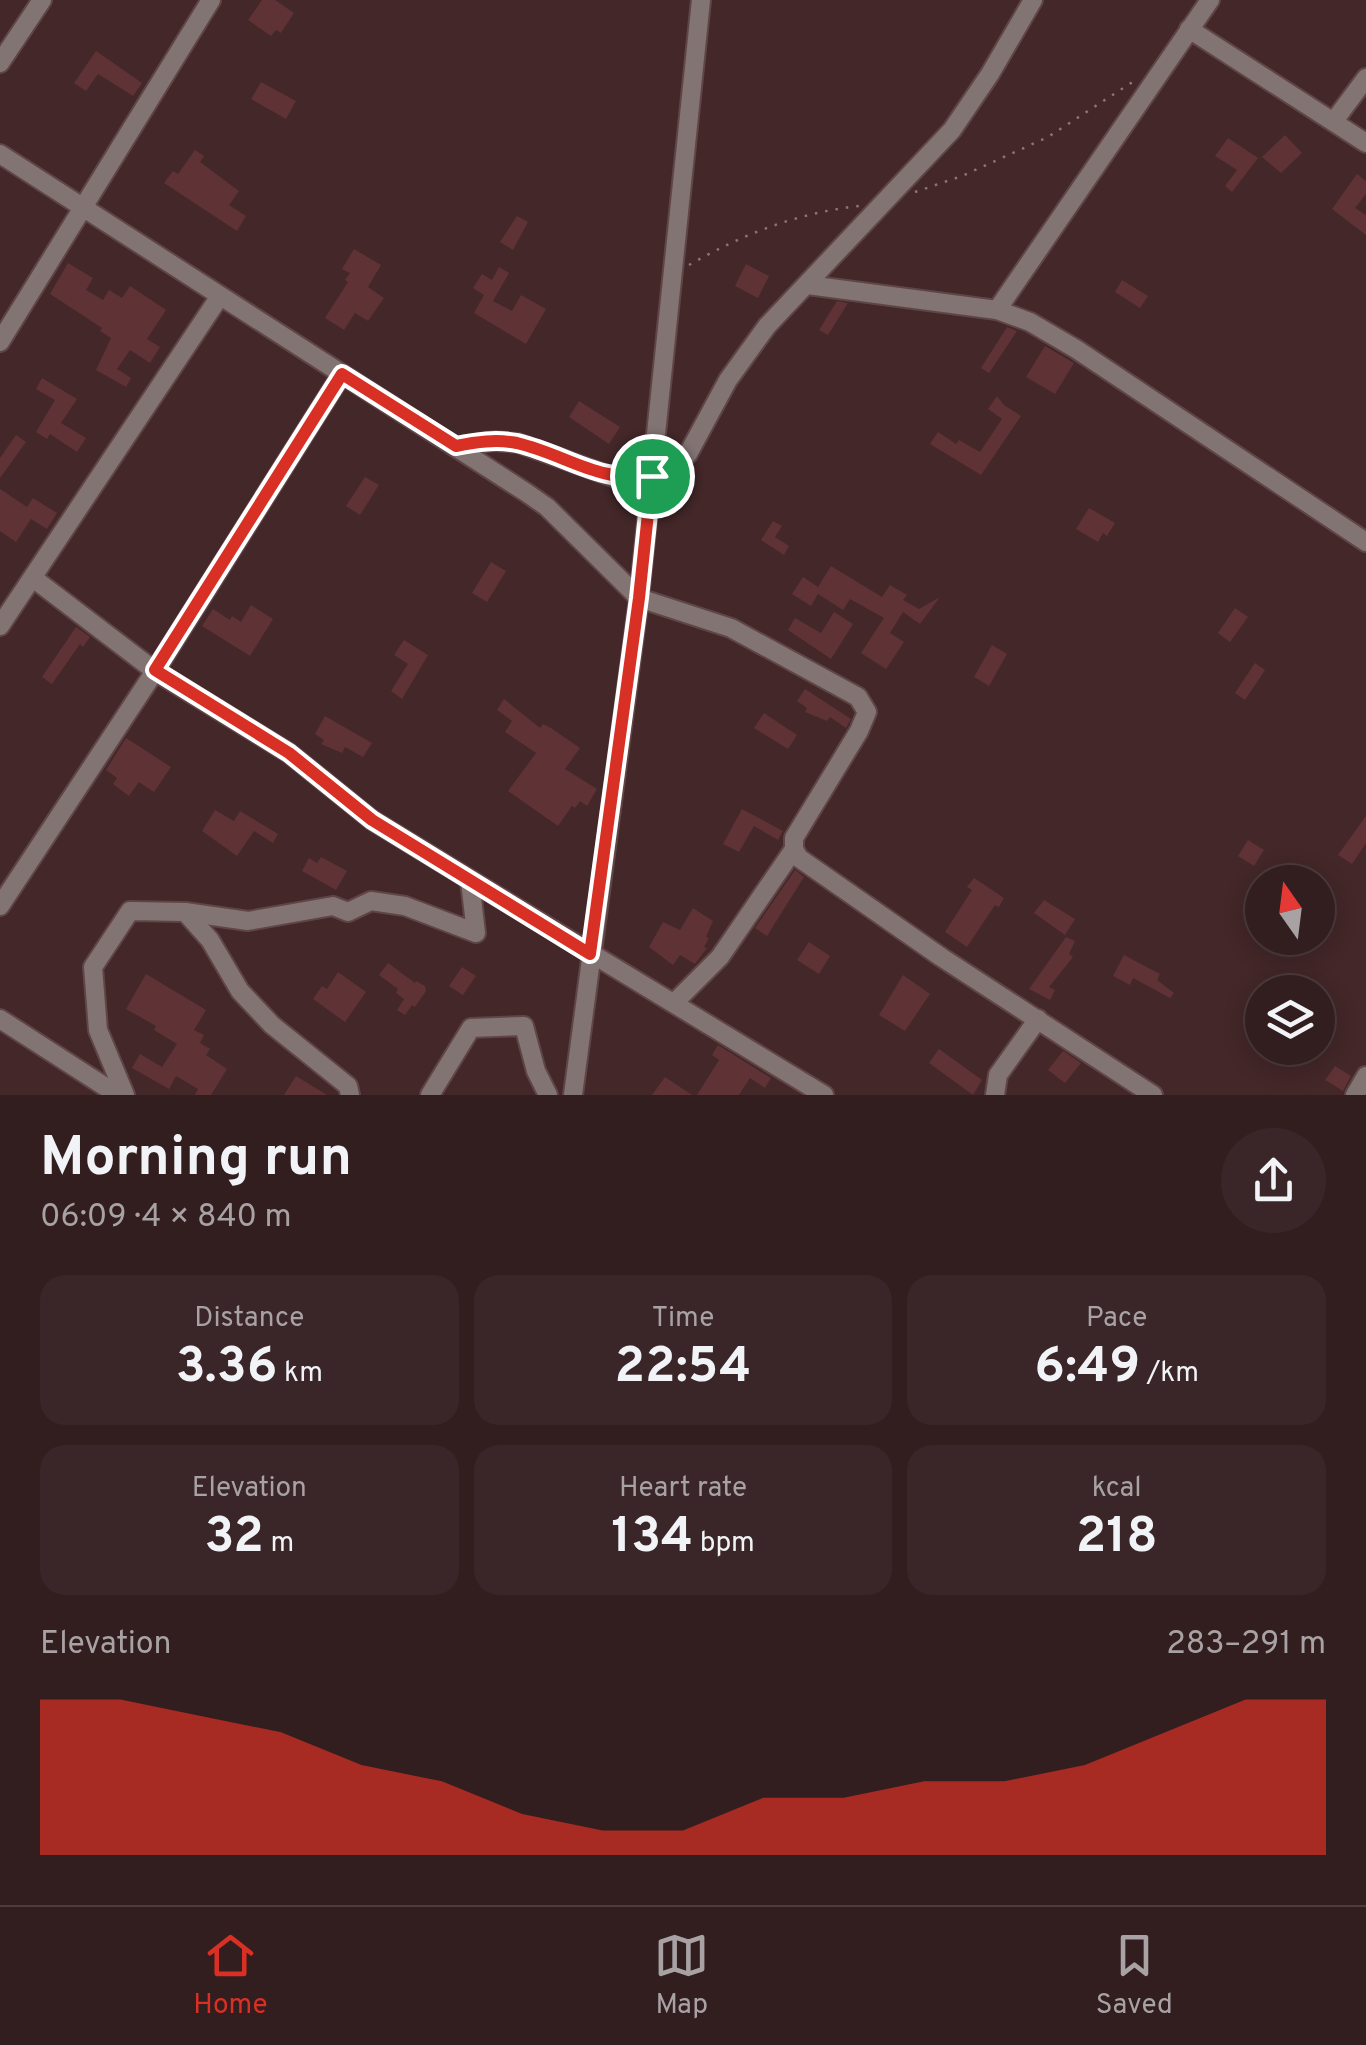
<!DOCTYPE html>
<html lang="en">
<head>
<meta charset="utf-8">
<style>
	:root { --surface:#321d1f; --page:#3a2628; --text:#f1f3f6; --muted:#a8a2a4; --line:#4d3b3d; --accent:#d93025 }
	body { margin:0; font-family:Overpass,sans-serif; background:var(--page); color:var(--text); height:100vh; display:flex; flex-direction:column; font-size:38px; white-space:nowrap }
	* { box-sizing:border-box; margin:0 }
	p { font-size:32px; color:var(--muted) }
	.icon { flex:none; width:55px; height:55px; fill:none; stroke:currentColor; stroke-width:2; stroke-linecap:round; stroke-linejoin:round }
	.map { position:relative; height:1095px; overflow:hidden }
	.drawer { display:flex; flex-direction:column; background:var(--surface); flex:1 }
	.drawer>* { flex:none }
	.needle { width:65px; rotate:346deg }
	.controls { position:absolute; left:1245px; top:865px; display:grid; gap:20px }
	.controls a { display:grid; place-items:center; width:90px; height:90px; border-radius:50%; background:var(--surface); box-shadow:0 5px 25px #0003,0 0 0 2px var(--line); font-size:50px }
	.pin { position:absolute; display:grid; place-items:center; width:85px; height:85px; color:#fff; margin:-42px; border:5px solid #fff; border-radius:50%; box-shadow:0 2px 10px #0007 }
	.round { display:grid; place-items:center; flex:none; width:105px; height:105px; border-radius:52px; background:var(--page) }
	.summary { display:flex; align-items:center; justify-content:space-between; height:170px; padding:0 40px }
	h1 { font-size:55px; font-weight:700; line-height:75px }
	.metrics { display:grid; grid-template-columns:repeat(3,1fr); gap:15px; height:170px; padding:10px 40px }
	.metrics div { display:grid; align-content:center; border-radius:25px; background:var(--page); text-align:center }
	.metrics b { font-size:50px; font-weight:700 }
	.metrics small { font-size:28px; font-weight:400 }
	.metrics p { font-size:28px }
	.chart { height:280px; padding:20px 40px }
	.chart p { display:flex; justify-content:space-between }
	.chart svg { width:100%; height:180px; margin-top:10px; fill:var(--accent); opacity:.7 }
	.dock { display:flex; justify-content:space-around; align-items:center; height:140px; border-top:2px solid var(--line); background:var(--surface); font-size:28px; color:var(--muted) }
	.dock a { display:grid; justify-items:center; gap:5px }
	.dock .on { color:var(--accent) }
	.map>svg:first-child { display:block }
	.building { fill:#5f3236 }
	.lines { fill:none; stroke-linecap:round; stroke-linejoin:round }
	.minor-casing { stroke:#604547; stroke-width:22 }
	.path { stroke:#8d7576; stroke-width:2.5; stroke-dasharray:2.5 8; stroke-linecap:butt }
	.minor { stroke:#837474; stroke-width:18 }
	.route-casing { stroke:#fff; stroke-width:20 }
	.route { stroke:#d93025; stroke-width:12 }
</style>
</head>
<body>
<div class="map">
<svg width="1366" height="1095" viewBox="0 0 1366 1095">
	<rect width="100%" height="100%" fill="#432729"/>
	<g class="building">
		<polygon points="262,0 275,0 294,13 281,33 276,30 271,36 248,20"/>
		<polygon points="96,51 142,83 133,96 98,74 86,91 74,83"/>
		<polygon points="261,82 296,101 286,119 251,99"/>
		<polygon points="1285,135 1302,153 1281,173 1262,157"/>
		<polygon points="1228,138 1258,158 1232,192 1225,186 1237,170 1215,156"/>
		<polygon points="195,150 204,156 200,162 239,191 229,205 246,216 237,231 164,183 173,171 178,174"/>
		<polygon points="1357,174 1366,181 1366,194 1355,208 1366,215 1366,235 1332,209"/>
		<polygon points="517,216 528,222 513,250 500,242"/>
		<polygon points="354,249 381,265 368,287 384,298 368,321 355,313 344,330 325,318 348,282 345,280 350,273 342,269"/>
		<polygon points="68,263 93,278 86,290 103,300 109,290 122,298 130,286 166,310 147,339 160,347 150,363 130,350 117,369 131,378 126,387 96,370 111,338 100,331 102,328 50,294"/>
		<polygon points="746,264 769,276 758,298 735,286"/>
		<polygon points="499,267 509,273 493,301 512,311 521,295 546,309 526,344 474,313 484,295 473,288 482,274 492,280"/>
		<polygon points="1122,280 1148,296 1140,308 1115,292"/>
		<polygon points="837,301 848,303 828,335 819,330"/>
		<polygon points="1007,327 1017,331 989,373 981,368"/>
		<polygon points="1045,346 1074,363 1055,394 1026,377"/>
		<polygon points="42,378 77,399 61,423 86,438 77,452 50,434 47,439 36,432 55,400 36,389"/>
		<polygon points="997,396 1004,405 1021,416 981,475 930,444 938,432 956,444 959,440 980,452 1002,419 988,409"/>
		<polygon points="579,401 620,427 609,444 569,417"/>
		<polygon points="16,435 26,442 0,478 0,458"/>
		<polygon points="365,477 379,485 360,515 346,506"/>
		<polygon points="0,489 27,507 33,498 57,513 47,529 31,519 16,542 0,531"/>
		<polygon points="1089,508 1115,523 1107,536 1103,533 1098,542 1076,529"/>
		<polygon points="773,521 782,526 775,537 789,546 784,555 761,540"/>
		<polygon points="491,562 506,571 487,602 472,593"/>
		<polygon points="831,566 882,597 890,585 907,595 903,600 919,609 940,597 920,624 903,612 890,633 904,642 886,669 861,653 884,618 850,599 843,610 818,594 811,606 792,594 803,577 818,587"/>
		<polygon points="251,605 273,619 250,656 202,626 213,609 230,620 232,616 241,622"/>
		<polygon points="1235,608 1248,617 1230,642 1218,633"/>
		<polygon points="834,612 853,624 831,659 788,630 795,618 821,633"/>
		<polygon points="76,627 90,637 83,647 80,644 52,684 42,677"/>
		<polygon points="404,640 428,655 402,699 391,691 408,664 394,655"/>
		<polygon points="992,645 1007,654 989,686 974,677"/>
		<polygon points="1255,663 1265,670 1245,700 1235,693"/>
		<polygon points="805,689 851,719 846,728 830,717 827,721 805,712 807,708 797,701"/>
		<polygon points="504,699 540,728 543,724 551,728 580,748 565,769 597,789 587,806 580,801 575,808 572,806 558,826 508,791 536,753 505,732 512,721 497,710"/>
		<polygon points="764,713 797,735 788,749 754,728"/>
		<polygon points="325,716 372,743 363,757 345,747 342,753 321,744 324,740 315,734"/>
		<polygon points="126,738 171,767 154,792 139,782 129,796 113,784 117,778 106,770"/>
		<polygon points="742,809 783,831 778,840 754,826 739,852 723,844"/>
		<polygon points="215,810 234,821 240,811 278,834 273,843 254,831 237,856 202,831"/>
		<polygon points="1366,816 1366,843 1352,864 1338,855"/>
		<polygon points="1248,840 1264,850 1254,866 1238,856"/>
		<polygon points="321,857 347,871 336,890 302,871 309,858 317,863"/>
		<polygon points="795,870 804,877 767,936 755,928"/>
		<polygon points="974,878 1004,898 999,907 995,905 967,947 945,932 972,890 967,887"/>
		<polygon points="1044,900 1075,919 1065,935 1034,913"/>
		<polygon points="693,908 713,921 706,937 709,938 704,947 707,948 695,964 680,955 673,965 649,947 663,922 680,930"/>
		<polygon points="1066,937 1075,941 1069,954 1073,957 1049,987 1055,990 1050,1000 1029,989"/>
		<polygon points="809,942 830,956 819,974 797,960"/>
		<polygon points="1124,955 1160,974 1157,980 1174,993 1170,998 1133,978 1130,985 1113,976"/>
		<polygon points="388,963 415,983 416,981 425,986 426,991 415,1007 412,1005 405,1015 397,1010 404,999 396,993 398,989 379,975"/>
		<polygon points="462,967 476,976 463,995 449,986"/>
		<polygon points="338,972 366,992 345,1022 313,999 322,986 327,989"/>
		<polygon points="146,974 206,1010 194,1030 204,1035 200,1043 210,1049 206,1055 227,1069 211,1095 195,1095 198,1089 176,1076 169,1089 132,1068 140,1054 162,1067 177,1044 154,1030 156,1026 126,1009"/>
		<polygon points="903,975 930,994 905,1031 879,1015"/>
		<polygon points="718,1045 771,1078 765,1088 750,1078 739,1095 697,1095 719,1060 712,1055"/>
		<polygon points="939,1049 982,1080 973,1095 929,1063"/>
		<polygon points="1063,1051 1081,1063 1065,1083 1048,1070"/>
		<polygon points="1335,1066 1351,1076 1343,1091 1325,1080"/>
		<polygon points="296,1076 327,1095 284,1095"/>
		<polygon points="665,1077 692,1095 652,1095"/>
	</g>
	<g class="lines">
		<defs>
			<g id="minor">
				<polyline points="1189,29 1366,143"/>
				<polyline points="0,63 42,0"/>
				<polyline points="1334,121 1366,78"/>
				<polyline points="0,154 527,493 547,507 639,598 731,628 858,697 867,712 859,731 794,838 794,849 799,858 941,957 1153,1095"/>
				<polyline points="808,285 997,310 1030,322 1076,349 1366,542"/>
				<polyline points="997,310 1210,0"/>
				<polyline points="0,342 211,0"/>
				<polyline points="455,447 494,441 518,443 613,477 632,478 669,471 688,454 728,380 767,326 952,130 990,74 1033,0"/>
				<polyline points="33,578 155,671 289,753 372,820 824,1095"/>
				<polyline points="0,626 220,296"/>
				<polyline points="0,906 155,671 342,374"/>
				<polyline points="185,912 248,921 333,906 348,912 371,901 405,906 476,933 470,881"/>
				<polyline points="674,1003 720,957 794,849"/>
				<polyline points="0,1019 118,1095"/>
				<polyline points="125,1095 98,1030 93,967 130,911 185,912 210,940 240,991 272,1025 348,1086 350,1095"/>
				<polyline points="430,1095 471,1028 524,1026 536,1071 548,1095"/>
				<polyline points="573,1095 639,598 701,0"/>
				<polyline points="995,1095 998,1075 1038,1019"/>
				<polyline points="1355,1095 1366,1076"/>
			</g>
		</defs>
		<use href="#minor" class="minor-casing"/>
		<g class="path">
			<polyline points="915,192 962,176 1048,137 1134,81"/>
			<path d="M689,265C743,234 797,213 859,206"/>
		</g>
		<use href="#minor" class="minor"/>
	</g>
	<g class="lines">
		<defs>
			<path id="route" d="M342,374L456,446C476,442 496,439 517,443C567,455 598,483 652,476L639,598L590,954L372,820L289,753L155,670Z"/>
		</defs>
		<use href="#route" class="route-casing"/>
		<use href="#route" class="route"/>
	</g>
</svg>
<div class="controls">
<a><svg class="needle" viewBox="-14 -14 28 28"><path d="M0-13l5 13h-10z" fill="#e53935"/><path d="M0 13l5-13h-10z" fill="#a8a2a4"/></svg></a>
<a><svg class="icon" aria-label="layers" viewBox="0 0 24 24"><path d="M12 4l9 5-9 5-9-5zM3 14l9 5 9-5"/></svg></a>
</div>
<div class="pin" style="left:652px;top:476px;background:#1e9e55"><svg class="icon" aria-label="arrive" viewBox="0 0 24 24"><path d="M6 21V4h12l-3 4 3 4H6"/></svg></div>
</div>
<section class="drawer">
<div class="summary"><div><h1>Morning run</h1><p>06:09 · 4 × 840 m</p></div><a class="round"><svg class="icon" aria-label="share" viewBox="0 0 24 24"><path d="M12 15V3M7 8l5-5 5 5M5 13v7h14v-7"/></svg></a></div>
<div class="metrics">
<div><p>Distance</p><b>3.36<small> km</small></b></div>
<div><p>Time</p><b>22:54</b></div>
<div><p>Pace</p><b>6:49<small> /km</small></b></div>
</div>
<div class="metrics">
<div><p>Elevation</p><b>32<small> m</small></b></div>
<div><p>Heart rate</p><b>134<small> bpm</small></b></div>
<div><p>kcal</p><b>218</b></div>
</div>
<div class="chart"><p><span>Elevation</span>283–291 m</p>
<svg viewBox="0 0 160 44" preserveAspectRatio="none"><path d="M0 44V6L10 6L20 10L30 14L40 22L50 26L60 34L70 38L80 38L90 30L100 30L110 26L120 26L130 22L140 14L150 6L160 6V44z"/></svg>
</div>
</section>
<nav class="dock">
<a class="on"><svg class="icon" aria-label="home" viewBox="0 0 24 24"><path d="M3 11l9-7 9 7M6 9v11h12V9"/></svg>Home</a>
<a><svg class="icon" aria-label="map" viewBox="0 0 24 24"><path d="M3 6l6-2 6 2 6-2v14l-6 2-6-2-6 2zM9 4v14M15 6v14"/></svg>Map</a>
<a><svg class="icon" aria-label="saved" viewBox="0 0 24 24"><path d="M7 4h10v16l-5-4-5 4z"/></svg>Saved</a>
</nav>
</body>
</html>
